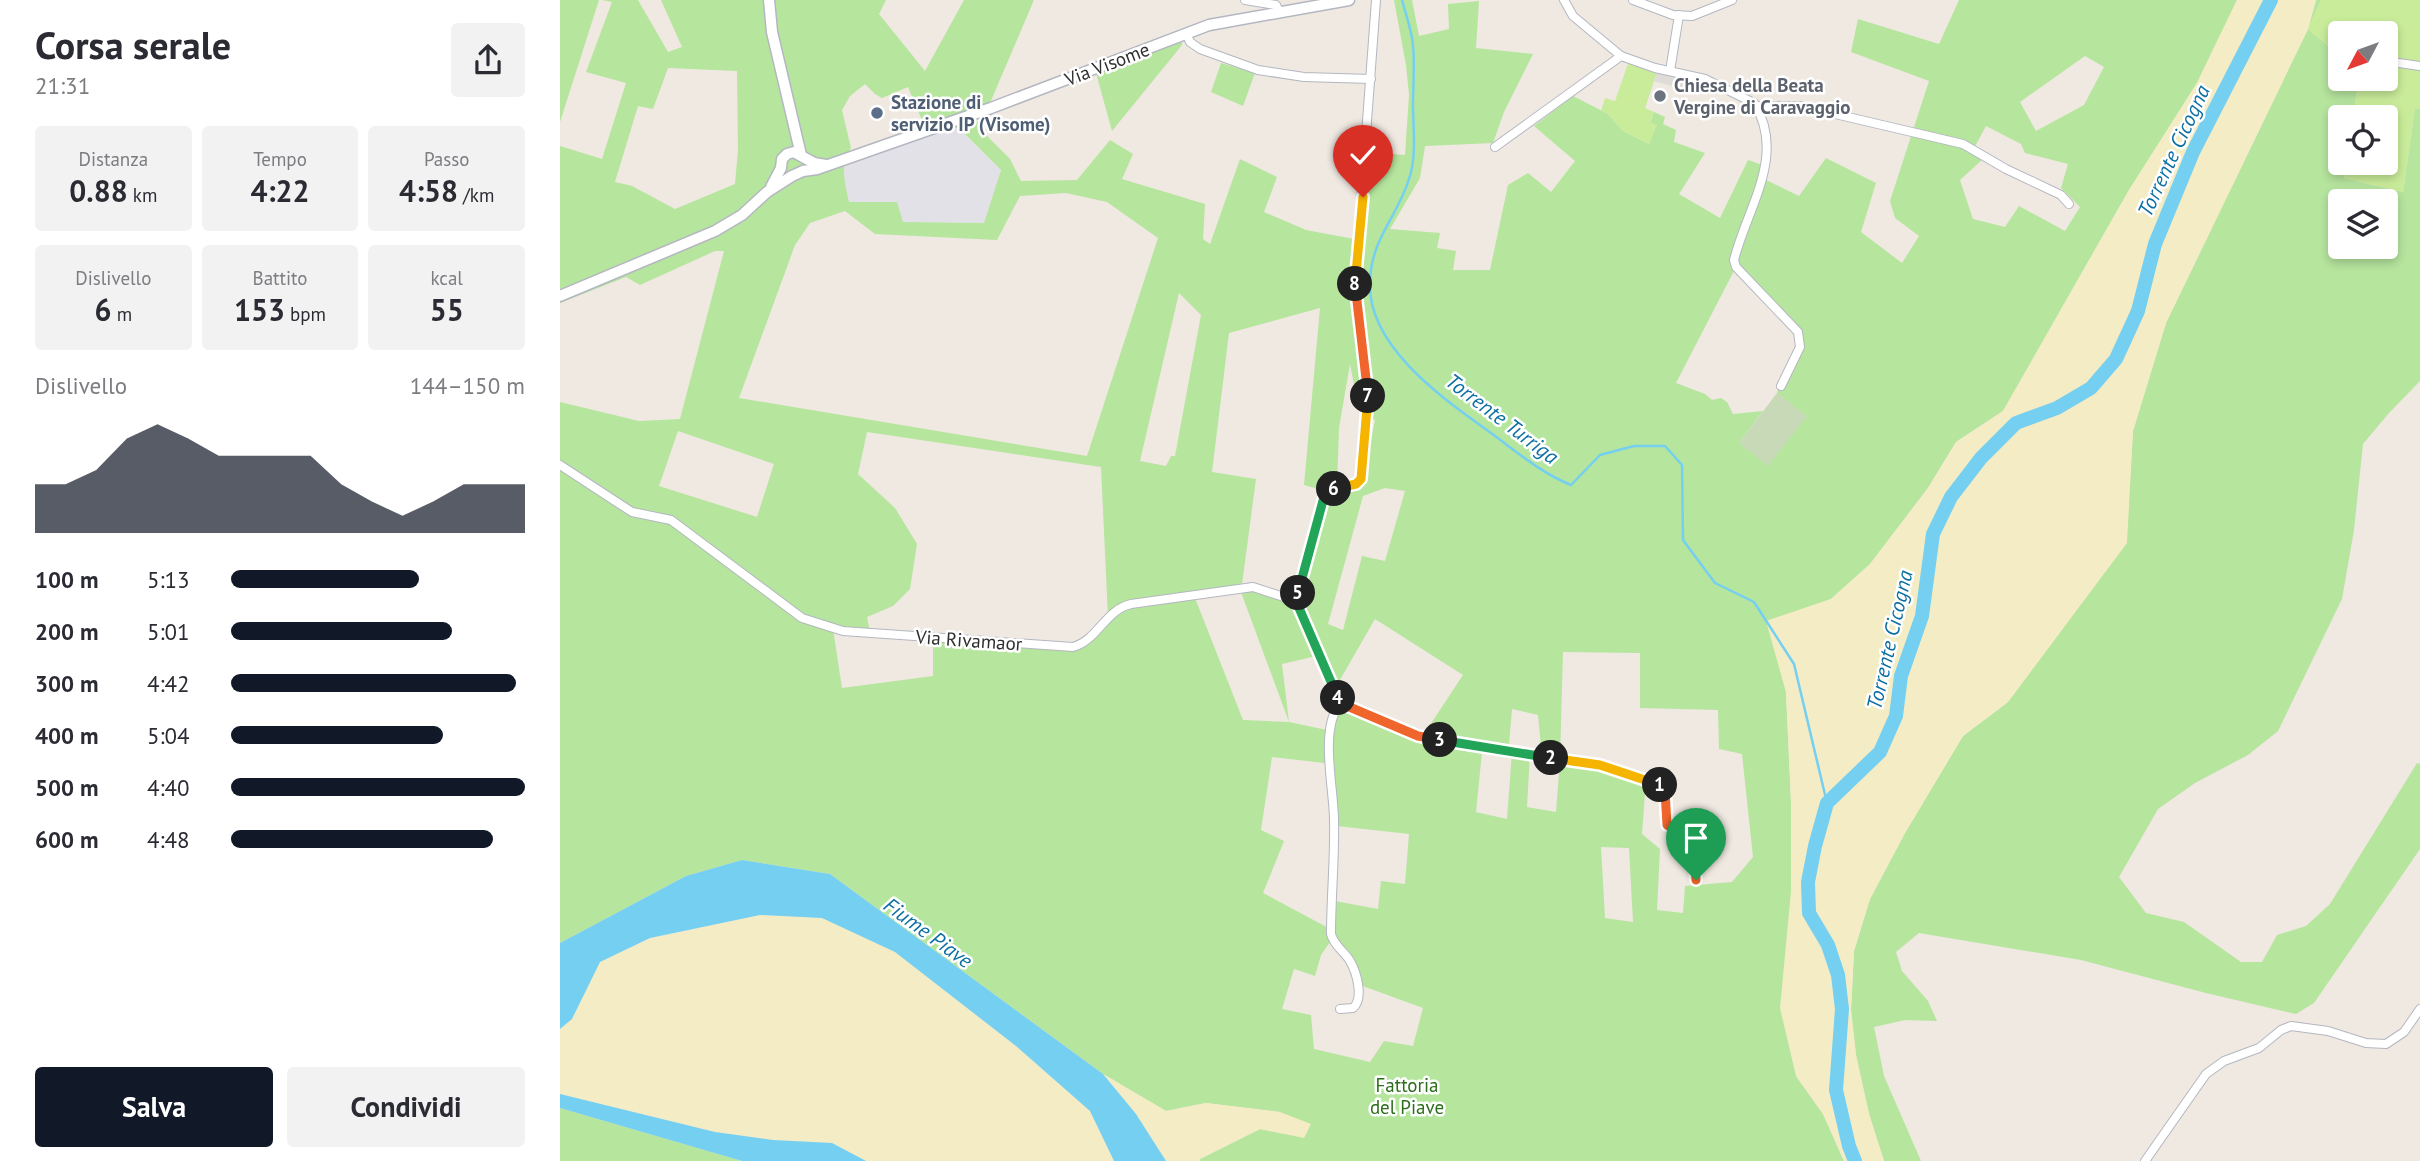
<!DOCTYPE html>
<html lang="it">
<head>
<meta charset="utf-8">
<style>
	:root { --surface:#fff; --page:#f2f2f3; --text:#2b2b33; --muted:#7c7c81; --accent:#111827 }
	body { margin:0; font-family:"PT Sans",sans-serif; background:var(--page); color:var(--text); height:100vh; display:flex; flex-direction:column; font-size:26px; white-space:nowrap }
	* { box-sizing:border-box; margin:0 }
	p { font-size:23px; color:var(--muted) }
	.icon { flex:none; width:38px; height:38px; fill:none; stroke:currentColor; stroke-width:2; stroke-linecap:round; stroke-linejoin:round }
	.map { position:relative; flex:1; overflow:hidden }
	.details { display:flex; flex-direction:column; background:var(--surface); width:560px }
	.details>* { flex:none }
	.needle { width:46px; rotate:229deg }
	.tools { position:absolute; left:1768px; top:21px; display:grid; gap:14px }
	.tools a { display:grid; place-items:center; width:70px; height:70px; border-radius:7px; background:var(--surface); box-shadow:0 4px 10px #0003; font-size:35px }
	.pin { position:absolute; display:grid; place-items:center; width:60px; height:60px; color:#fff; margin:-72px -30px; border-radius:50% 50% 50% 0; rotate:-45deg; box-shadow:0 0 7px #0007 }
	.pin .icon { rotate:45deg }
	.km { position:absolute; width:35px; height:35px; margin:-18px; border-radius:50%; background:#222; color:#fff; font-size:19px; line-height:35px; text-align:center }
	.round { display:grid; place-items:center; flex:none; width:74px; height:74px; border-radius:7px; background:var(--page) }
	.head { display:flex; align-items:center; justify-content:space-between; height:119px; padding:0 35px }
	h1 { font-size:38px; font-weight:700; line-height:52px }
	.metrics { display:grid; grid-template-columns:repeat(3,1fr); gap:10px; height:119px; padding:7px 35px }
	.metrics div { display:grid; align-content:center; border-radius:7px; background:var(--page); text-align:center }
	.metrics b { font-size:30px; font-weight:700 }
	.metrics small { font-size:19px; font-weight:400 }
	.metrics p { font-size:19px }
	.chart { height:196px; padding:14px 35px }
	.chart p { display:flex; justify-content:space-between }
	.chart svg { width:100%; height:126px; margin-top:7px; fill:var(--accent); opacity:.7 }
	.button { display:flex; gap:14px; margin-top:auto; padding:14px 35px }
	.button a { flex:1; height:80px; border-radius:7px; background:var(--accent); color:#fff; font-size:28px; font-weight:700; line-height:80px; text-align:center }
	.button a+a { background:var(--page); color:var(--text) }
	ul { padding:0 35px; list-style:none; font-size:23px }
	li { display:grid; grid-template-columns:112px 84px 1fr; align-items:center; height:52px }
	li i { height:18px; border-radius:9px; background:var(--accent) }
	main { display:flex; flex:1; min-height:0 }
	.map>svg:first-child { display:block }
	.industrial { fill:#e3e1e8 }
	.green { fill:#b6e59e; fill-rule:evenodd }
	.sand { fill:#f3ecc5 }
	.cemetery { fill:#c8d9b8 }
	.pitch { fill:#c9ec9a }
	.plaza { fill:#dfdcd8 }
	.water { fill:#75cff0 }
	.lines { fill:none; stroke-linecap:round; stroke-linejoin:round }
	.stream { stroke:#75cff0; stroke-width:2.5 }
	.river { stroke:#75cff0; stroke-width:14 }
	.street-casing { stroke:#b4b7c1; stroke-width:10 }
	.secondary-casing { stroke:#b4b7c1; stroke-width:13 }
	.street { stroke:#fff; stroke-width:8 }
	.secondary { stroke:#fff; stroke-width:10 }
	.split-1-casing { stroke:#fff; stroke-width:14 }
	.split-2-casing { stroke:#fff; stroke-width:14 }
	.split-3-casing { stroke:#fff; stroke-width:14 }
	.split-4-casing { stroke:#fff; stroke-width:14 }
	.split-5-casing { stroke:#fff; stroke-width:14 }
	.split-6-casing { stroke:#fff; stroke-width:14 }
	.split-7-casing { stroke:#fff; stroke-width:14 }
	.split-8-casing { stroke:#fff; stroke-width:14 }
	.split-9-casing { stroke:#fff; stroke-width:14 }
	.split-1 { stroke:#f0652b; stroke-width:9 }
	.split-2 { stroke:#f5b400; stroke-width:9 }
	.split-3 { stroke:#22a559; stroke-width:9 }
	.split-4 { stroke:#f0652b; stroke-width:9 }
	.split-5 { stroke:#22a559; stroke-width:9 }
	.split-6 { stroke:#22a559; stroke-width:9 }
	.split-7 { stroke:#f5b400; stroke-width:9 }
	.split-8 { stroke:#f0652b; stroke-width:9 }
	.split-9 { stroke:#f5b400; stroke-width:9 }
	.worship-dot { fill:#6b7280; stroke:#fff; stroke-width:2.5 }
	.service-dot { fill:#5c6f8a; stroke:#fff; stroke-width:2.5 }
	.labels { text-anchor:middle; stroke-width:5; stroke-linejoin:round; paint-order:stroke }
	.street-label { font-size:19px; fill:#2e2e2e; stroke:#fff }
	.worship-label { font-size:19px; font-weight:bold; fill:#5b616d; stroke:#fff; text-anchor:start }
	.service-label { font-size:19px; font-weight:bold; fill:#4e5e75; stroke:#fff; text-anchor:start }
	.park-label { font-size:19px; fill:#2c6e1b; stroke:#fff }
	.water-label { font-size:21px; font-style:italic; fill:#0d6fa3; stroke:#fff }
</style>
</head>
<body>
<main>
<section class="details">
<div class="head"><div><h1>Corsa serale</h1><p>21:31</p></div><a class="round"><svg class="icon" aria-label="share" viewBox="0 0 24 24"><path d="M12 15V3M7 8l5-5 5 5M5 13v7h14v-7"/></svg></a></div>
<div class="metrics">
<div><p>Distanza</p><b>0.88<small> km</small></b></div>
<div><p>Tempo</p><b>4:22</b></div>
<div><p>Passo</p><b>4:58<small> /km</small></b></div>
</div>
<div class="metrics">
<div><p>Dislivello</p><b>6<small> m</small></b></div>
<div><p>Battito</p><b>153<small> bpm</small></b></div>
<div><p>kcal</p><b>55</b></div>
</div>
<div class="chart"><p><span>Dislivello</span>144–150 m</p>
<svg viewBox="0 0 160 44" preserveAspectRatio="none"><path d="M0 44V27L10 27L20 22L30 11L40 6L50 11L60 17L70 17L80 17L90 17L100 27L110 33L120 38L130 33L140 27L150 27L160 27V44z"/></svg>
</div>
<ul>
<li><b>100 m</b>5:13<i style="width:64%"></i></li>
<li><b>200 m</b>5:01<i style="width:75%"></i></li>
<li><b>300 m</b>4:42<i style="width:97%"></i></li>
<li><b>400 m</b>5:04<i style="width:72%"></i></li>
<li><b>500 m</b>4:40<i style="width:100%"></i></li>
<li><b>600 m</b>4:48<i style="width:89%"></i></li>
</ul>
<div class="button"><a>Salva</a><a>Condividi</a></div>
</section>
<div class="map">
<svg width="1860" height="1161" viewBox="0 0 1860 1161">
	<rect width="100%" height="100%" fill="#efe9e1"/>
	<polygon class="industrial" points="388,127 398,128 441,170 424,223 342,222 336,202 289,202 283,175 284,167"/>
	<g class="green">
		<polygon points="0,0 39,0 0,122"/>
		<path d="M42,0H78L108,52L122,47L101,0H326L319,14L365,71L404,0H474L430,103L364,125L348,87L322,98L315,94L305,84L290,96L282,110L291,148C279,164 285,183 289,202H337L343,222L424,223L441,170L399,128L388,127L415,118L429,138L450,159L461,181L517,180L550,140L573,154L562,179L645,204L643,239L650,244L680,159L717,177L704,212L746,230L805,241L810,152L845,155L849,95L846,65L834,0H852L859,36L889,29L888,4L919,1L916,48L973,54L944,112L933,143L865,146L860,178L830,229L880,233L877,248L896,251L893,270H930L948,185L968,173L991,192L1015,161L974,126L1013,96L1048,114L1063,131L1089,144L1096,126L1090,123L1094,112L1105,117L1103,124L1116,130L1114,142L1145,153L1119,194L1160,218L1188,160L1208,167L1204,179L1239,196L1266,158L1316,183L1301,232L1342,263L1359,236L1335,218L1330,201L1369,81L1291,52L1298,19L1379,44L1399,0H1677L1637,83L1569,190L1443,411L1396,442L1368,488L1310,564L1271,599L1207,621L1226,692L1231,802L1236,1076L1263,1114L1284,1161H640V1159L700,1129L724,1134L720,1112L646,1103L606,1111L543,1074L270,874L182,860L126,876L0,943V402L79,421L120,419L164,251H155L80,285L66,277L0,303V146L42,159L66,83L26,72L52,2ZM1525,56L1544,67L1524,105L1476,131L1460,102ZM108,68L177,71L178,150L175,184L115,209L72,186L55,182L78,106L93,109ZM1426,126L1461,144L1465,153L1508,164L1501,188L1520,207L1505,231L1459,206L1445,227L1413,219L1400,180L1423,159L1412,152ZM506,193L547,202L598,238L527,456L179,398L235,245L250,223L285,211L315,234L437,240L460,196ZM1176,267L1240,340L1217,393L1247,417L1179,443L1203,411L1173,414L1167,402L1161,398L1152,400L1145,394L1116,383ZM619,293L641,315L615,456H611L606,466L580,461ZM760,308L744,485L765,491L738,600L700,587L681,592L696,479L652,472L669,333ZM790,364L799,410L815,420L808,457L799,484L777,486L779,428ZM118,431L214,464L197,517L99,486ZM307,432L541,467L548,618L513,647L373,637V676L282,688L273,629L310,633L307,617L333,606L350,589L357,544L335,508L298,474ZM825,488L845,491L825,561L802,556L783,630L768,624L803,496ZM681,592L729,722L683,720L635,598ZM815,619L903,675L864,734L781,708L767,730L729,722L722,664L765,654L777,685ZM1003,652L1080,653V708L1158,710L1159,749L1182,754L1193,857L1172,882L1125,886L1123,913L1097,910L1100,849L1082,834L1086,779L1000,759ZM952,709L978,715L982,756L1000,760L996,812L967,807L970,754L952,751L947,819L916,812L923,742L949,745ZM712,757L773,764L777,826L849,834L845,884L821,881L818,909L775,901L774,931L703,893L724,841L701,830ZM1041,847L1069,848L1073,922L1045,918ZM770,942L792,958L800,985L863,1008L853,1046L824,1041L810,1062L754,1049L751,1015L722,1009L734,969L755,976L761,955Z"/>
		<path d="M1756,0H1761L1748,29L1780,56V79H1799L1793,117H1780V163H1786L1784,178L1843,192L1855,108L1860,109V381L1829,413L1803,444L1794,530L1782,599L1718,731L1688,755L1635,783L1598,809L1559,877L1586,913L1624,922L1681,962H1702L1717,935L1746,926L1770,904L1857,763L1860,764V849L1754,1003L1736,1014L1646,993L1521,960L1359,933L1336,952L1342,971L1368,1001L1377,1021L1345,1020L1314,1027L1324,1076L1361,1161H1324L1309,1114L1296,1055L1291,1010L1294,951L1310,899L1345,833L1403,736L1448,702L1566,543L1573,431L1606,323L1748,29ZM1780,201H1825V247H1780Z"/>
		<polygon points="619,41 622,42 622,45 552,131 536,73"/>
		<polygon points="661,63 695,73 683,106 651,92"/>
		<polygon points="0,1108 182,1161 0,1161"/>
	</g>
	<g class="sand">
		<polygon points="1677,0 1756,0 1748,29 1606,323 1573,431 1567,543 1448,702 1403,736 1345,833 1310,899 1294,951 1291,1010 1296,1055 1309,1114 1324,1161 1284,1161 1263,1114 1236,1076 1220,1008 1231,891 1231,802 1226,692 1206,621 1271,599 1310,564 1368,488 1396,442 1443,411 1569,190 1637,83"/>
		<polygon points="200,915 262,918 335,952 456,1046 530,1111 554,1161 306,1161 272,1143 213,1140 155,1132 0,1094 0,1029 12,1019 39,962 91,938"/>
		<polygon points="543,1074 606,1111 646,1103 720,1112 751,1124 744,1138 700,1129 640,1159 640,1161 606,1161 576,1114"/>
	</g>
	<polygon class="cemetery" points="1217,393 1247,416 1208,466 1179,443"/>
	<g class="pitch">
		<polygon points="1761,0 1860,0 1860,109 1855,108 1843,192 1784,178 1786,163 1825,163 1825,117 1793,117 1799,79 1825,79 1825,33 1780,33 1780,56 1748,29"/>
		<polygon points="1069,61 1098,69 1085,108 1094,112 1090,122 1097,125 1089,144 1063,131 1048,114 1041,111 1045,98 1055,101"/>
	</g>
	<polygon class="plaza" points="1098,69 1127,76 1121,92 1113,89 1112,86 1094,81"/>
	<g class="water">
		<polygon points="182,860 270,874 543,1074 576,1114 606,1161 554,1161 530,1111 456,1046 335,952 262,918 200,915 90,938 40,962 12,1019 0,1029 0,943 126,876"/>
		<polygon points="0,1094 155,1132 213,1140 272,1143 306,1161 182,1161 0,1108"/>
	</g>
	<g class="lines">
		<path class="stream" d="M842,0C846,15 852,31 853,46C855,66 853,86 853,105C853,128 857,156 849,179C838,216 811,238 810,282C807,347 885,400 931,433C957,452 981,473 1011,485L1040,455L1074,446H1105L1122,465L1123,540L1155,583L1194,602L1234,664L1267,803"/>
		<polyline class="river" points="1295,1161 1289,1146 1276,1090 1282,1009 1278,975 1268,945 1249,913 1248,882 1255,846 1267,803 1320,752 1336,716 1341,676 1362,616 1373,534 1391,497 1421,458 1456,423 1497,408 1531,388 1556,359 1578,311 1595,244 1633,152 1711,0"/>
		<defs>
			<g id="street">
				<polyline points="685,0 716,5 720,13"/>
				<path d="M1004,0L1013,16L1061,56L1095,68L1145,79L1194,103C1227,155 1187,208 1174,260L1176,267L1238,332L1240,347L1221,386"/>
				<polyline points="1073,0 1113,15 1132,16 1172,0"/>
				<polyline points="626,33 630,42 640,49 698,70 744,77 811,79"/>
				<polyline points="1825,61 1860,66"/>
				<polyline points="1110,71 1119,15"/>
				<polyline points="1196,106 1241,106 1403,144 1446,169 1501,195 1509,204"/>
				<polyline points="935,147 1061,56"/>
				<path d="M0,465L72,512L111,520L242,618L283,631L513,647C538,640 545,610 571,604L693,587L736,601L780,703L858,736L1040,766L1098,783L1105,790L1107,825L1133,839L1136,880"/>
				<polyline points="736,601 764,497 770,491 796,484 802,475 808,388 800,344 795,283 816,0"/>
				<path d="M780,1009L793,1008C804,999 797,973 790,961C784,951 774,946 771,934C771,896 775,858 774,820C774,788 759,730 780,703"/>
				<polyline points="1585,1161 1646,1074 1664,1061 1699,1048 1721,1030 1731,1026 1768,1031 1806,1043 1826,1044 1844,1032 1860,1009"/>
			</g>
			<g id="secondary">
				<polyline points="209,0 212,32 241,155"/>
				<polyline points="211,187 221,168 222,159 227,154 234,152 254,163 266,165"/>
				<polyline points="0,296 155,231 182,215 207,192 232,176 243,171 257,169 431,108 649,25 789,0"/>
			</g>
		</defs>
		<use href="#street" class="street-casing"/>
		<use href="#secondary" class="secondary-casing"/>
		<use href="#street" class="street"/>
		<use href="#secondary" class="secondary"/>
	</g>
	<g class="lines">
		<defs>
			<polyline id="split-1" points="1100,785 1105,790 1107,825 1133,839 1136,880"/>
			<polyline id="split-2" points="991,758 1040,765 1100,785"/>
			<polyline id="split-3" points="880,740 991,758"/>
			<polyline id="split-4" points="778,698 780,703 858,736 880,740"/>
			<polyline id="split-5" points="738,593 736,601 778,698"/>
			<polyline id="split-6" points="738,593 764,497 774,489"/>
			<polyline id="split-7" points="774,489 796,484 801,479 808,396"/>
			<polyline id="split-8" points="795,284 808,396"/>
			<polyline id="split-9" points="795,284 803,197"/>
		</defs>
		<use href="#split-1" class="split-1-casing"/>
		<use href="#split-2" class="split-2-casing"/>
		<use href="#split-3" class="split-3-casing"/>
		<use href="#split-4" class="split-4-casing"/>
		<use href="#split-5" class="split-5-casing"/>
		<use href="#split-6" class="split-6-casing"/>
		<use href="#split-7" class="split-7-casing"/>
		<use href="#split-8" class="split-8-casing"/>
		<use href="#split-9" class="split-9-casing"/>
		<use href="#split-1" class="split-1"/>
		<use href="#split-2" class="split-2"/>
		<use href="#split-3" class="split-3"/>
		<use href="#split-4" class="split-4"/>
		<use href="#split-5" class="split-5"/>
		<use href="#split-6" class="split-6"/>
		<use href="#split-7" class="split-7"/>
		<use href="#split-8" class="split-8"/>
		<use href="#split-9" class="split-9"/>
	</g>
	<circle class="worship-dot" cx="1100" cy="96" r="7"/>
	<circle class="service-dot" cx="317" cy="113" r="7"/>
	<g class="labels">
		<g class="street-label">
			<text transform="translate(547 64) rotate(-21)" y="7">Via Visome</text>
			<text transform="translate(409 640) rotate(4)" y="7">Via Rivamaor</text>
		</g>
		<g class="worship-label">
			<text x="1114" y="92">Chiesa della Beata<tspan x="1114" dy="22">Vergine di Caravaggio</tspan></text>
		</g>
		<g class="service-label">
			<text x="331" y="109">Stazione di<tspan x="331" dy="22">servizio IP (Visome)</tspan></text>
		</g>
		<g class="park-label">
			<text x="847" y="1092">Fattoria<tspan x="847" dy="22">del Piave</tspan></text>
		</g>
		<g class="water-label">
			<text transform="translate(1614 151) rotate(-65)" y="7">Torrente Cicogna</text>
			<text transform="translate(942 419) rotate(37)" y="7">Torrente Turriga</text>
			<text transform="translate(1330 640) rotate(-77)" y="7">Torrente Cicogna</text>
			<text transform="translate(368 933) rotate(36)" y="7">Fiume Piave</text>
		</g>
	</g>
</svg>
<div class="tools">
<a><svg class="needle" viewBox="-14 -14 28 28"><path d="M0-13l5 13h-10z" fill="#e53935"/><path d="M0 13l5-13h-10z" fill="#7c7c81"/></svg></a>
<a><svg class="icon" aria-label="locate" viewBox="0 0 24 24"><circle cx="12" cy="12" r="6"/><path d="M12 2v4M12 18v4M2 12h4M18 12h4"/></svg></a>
<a><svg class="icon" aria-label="layers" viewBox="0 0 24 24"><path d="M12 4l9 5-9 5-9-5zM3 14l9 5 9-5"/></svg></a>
</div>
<div class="pin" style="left:1136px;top:880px;background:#1e9e55"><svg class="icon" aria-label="arrive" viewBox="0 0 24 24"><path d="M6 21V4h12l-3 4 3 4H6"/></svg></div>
<div class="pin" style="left:803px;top:197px;background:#d93025"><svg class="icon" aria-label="check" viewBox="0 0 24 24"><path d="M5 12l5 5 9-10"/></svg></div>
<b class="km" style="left:1100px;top:785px">1</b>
<b class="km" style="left:991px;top:758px">2</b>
<b class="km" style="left:880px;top:740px">3</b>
<b class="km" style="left:778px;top:698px">4</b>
<b class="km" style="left:738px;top:593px">5</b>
<b class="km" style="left:774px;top:489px">6</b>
<b class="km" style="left:808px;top:396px">7</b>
<b class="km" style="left:795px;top:284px">8</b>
</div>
</main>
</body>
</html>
